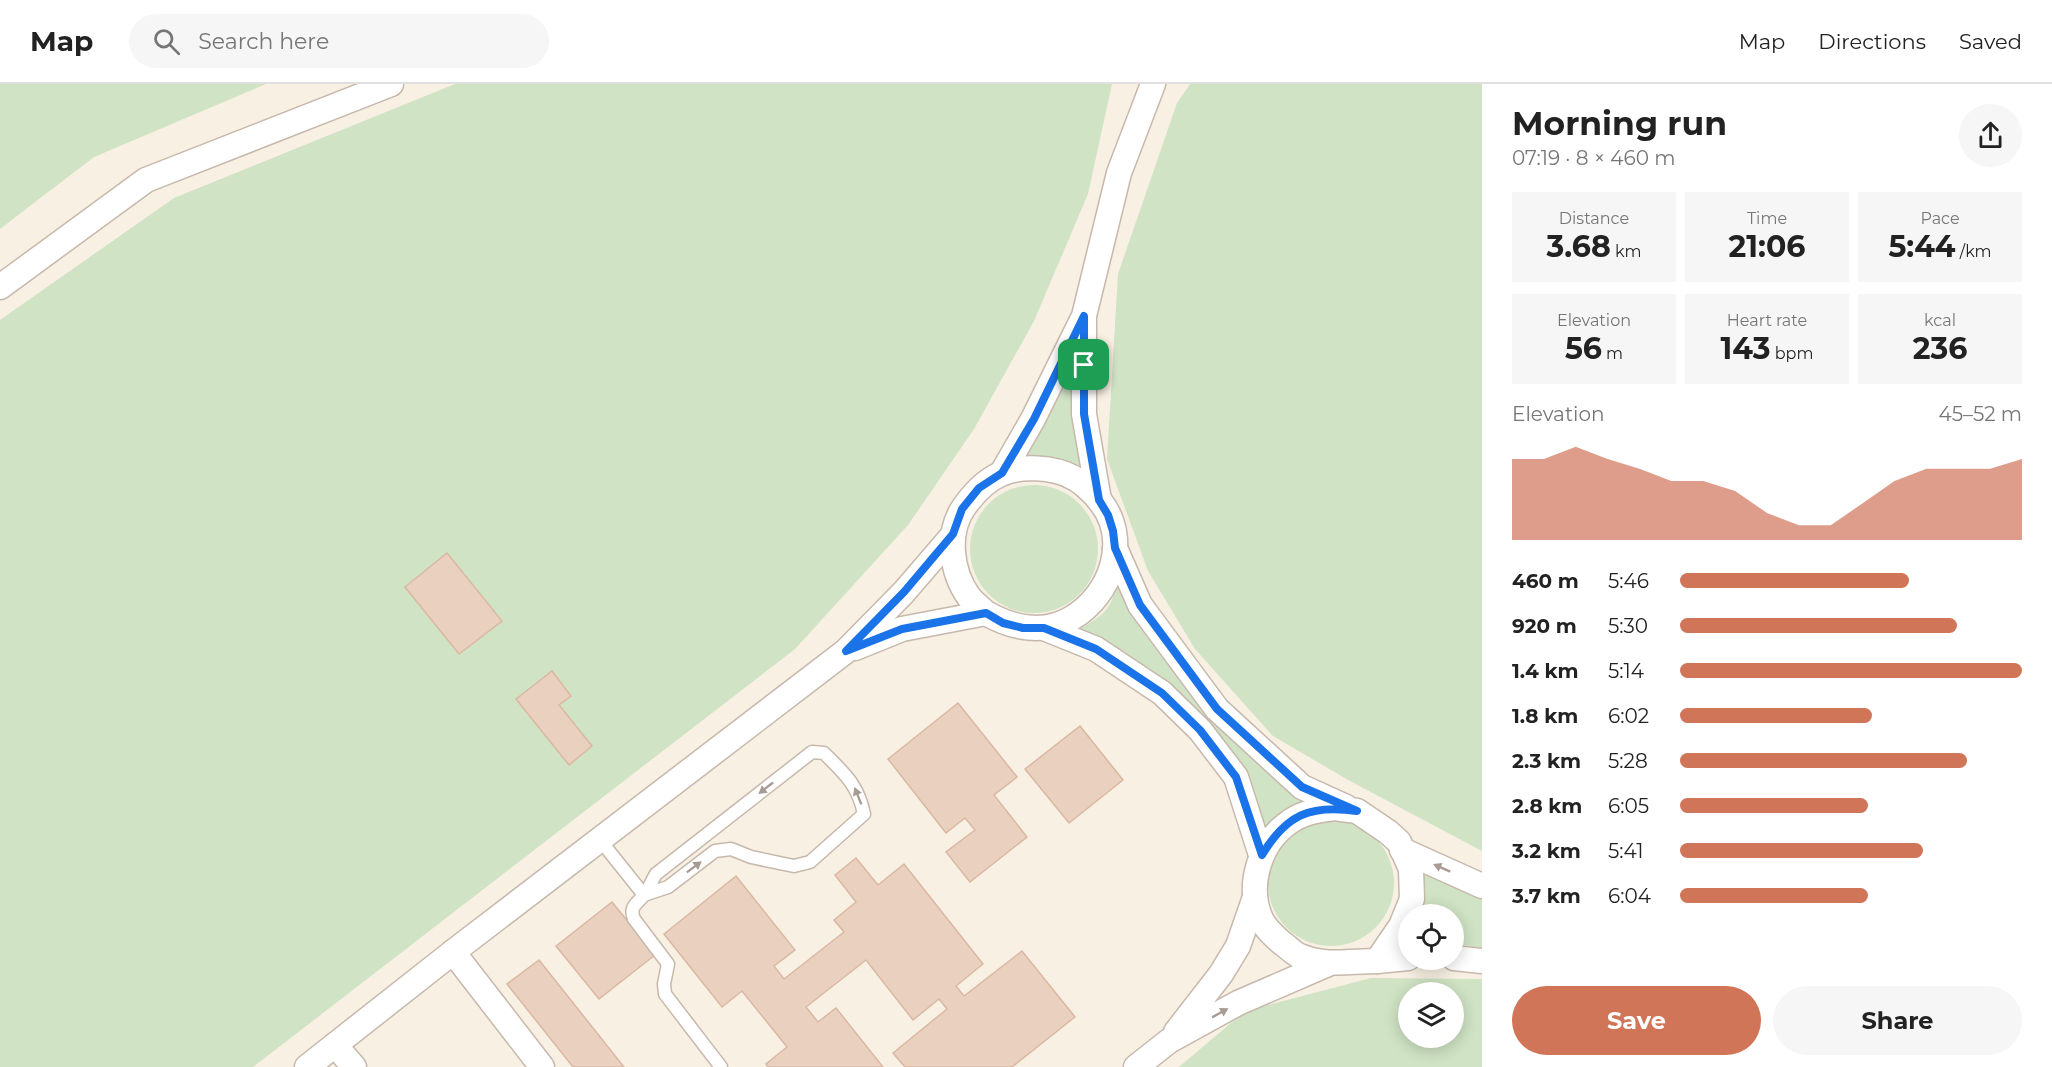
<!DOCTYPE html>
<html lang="en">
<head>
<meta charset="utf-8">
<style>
	:root { --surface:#fff; --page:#f6f6f6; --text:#222; --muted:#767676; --line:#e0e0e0; --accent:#d17559 }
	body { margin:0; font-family:Montserrat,sans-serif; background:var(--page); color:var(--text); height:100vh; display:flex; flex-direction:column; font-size:22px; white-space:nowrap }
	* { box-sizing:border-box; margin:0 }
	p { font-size:20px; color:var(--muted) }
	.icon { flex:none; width:33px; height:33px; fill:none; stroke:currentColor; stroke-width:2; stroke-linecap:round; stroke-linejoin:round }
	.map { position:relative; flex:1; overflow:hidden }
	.drawer { display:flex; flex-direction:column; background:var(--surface); width:570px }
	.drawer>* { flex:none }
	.tools { position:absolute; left:1398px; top:820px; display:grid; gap:12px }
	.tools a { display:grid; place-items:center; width:66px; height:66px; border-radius:50%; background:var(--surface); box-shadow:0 3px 15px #0003; font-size:30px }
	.pin { position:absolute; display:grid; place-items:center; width:51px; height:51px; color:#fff; margin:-26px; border-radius:12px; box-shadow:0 3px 9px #0006 }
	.round { display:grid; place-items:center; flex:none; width:63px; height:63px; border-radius:32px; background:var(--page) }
	.summary { display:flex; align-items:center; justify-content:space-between; height:102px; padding:0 30px }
	h1 { font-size:33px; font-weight:700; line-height:45px }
	.figures { display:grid; grid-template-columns:repeat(3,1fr); gap:9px; height:102px; padding:6px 30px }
	.figures div { display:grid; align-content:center; border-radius:0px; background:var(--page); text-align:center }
	.figures b { font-size:30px; font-weight:700 }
	.figures small { font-size:16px; font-weight:400 }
	.figures p { font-size:16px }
	.chart { height:168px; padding:12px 30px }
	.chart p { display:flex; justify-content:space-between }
	.chart svg { width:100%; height:108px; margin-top:6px; fill:var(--accent); opacity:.7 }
	.action { display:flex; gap:12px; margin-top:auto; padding:12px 30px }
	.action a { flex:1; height:69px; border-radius:36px; background:var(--accent); color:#fff; font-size:24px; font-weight:700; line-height:69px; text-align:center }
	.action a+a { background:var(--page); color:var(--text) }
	ul { padding:0 30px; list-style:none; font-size:20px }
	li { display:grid; grid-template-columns:96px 72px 1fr; align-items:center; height:45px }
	li i { height:15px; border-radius:8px; background:var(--accent) }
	header { display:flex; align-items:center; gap:36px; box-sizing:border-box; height:84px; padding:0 30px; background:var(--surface); border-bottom:2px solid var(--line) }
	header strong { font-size:28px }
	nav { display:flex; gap:33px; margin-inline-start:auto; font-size:21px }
	.search { width:420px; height:54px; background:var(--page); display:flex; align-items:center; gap:15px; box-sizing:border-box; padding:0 21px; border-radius:33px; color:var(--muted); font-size:22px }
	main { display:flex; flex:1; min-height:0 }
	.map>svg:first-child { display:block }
	.green { fill:#d0e3c4; fill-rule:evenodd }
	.building { fill:#ead0bf; stroke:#dab8a2; stroke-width:1.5 }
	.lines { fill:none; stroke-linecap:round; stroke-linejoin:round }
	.service-casing { stroke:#c7b8ac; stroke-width:15 }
	.minor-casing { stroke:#c7b8ac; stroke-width:27 }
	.service { stroke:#fff; stroke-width:12 }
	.minor { stroke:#fff; stroke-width:24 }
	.oneway { fill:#a79b94 }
	.route-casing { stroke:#fff; stroke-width:12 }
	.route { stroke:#1a73e8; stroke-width:8 }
</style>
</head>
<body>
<header>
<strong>Map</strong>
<div class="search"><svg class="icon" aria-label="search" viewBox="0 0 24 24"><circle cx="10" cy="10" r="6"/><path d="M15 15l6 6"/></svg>Search here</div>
<nav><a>Map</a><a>Directions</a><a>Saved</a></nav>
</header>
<main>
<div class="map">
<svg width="1482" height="983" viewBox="0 0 1482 983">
	<rect width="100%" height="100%" fill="#f8f0e3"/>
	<g class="green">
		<polygon points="0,0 266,0 94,73 0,145"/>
		<polygon points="455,0 1112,0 1088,110 1034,237 974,345 908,441 795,565 253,983 0,983 0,236 174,114"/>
		<polygon points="1190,0 1482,0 1482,767 1350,697 1273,652 1195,565 1148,487 1107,375 1118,190 1177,19"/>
		<polygon points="1080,254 1084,391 1063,376 1041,372 1019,372"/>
		<circle cx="1034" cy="465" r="64"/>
		<path d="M1118,498L1312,721L1262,753L1248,694L1225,659L1191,623L1078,546C1103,531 1110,528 1118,498Z"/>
		<circle cx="1331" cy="799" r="63"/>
		<path d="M1419,780L1482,812V864L1454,859V831H1421C1427,814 1422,797 1419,780Z"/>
		<path d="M1371,894L1482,895V983H1179L1245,927ZM1408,909H1454V954H1408Z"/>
	</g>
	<g class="building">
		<polygon points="447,469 502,537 459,570 405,503"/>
		<polygon points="552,587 571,612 559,621 592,662 569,681 516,615"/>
		<polygon points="958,619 1017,693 994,711 1027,753 970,798 946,768 975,746 965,734 946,749 888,675"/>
		<polygon points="1080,642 1123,696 1069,739 1025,685"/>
		<polygon points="856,774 878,801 904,780 983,880 956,902 964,912 1022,867 1075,933 1012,983 905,983 893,969 947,925 939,915 913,936 866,876 806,923 818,938 836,924 883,983 768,983 766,980 787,963 742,907 722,923 664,850 736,792 795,866 774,882 784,895 844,848 834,836 856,818 835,791"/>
		<polygon points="612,818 655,871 599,915 556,862"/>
		<polygon points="539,876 624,983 573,983 507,900"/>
	</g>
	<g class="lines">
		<defs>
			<g id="service">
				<polyline points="600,756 644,811"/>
				<path d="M644,811L668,803L715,767L731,765L751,773L794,782L810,778L864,730C858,701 845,690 824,669L812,668L656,790C652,796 649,805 644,811C637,820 629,822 634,835L668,880L664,900L665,910L721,983"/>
			</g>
			<g id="minor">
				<polyline points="0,203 146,96 391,0"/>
				<polyline points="1084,237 1084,330 1099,416"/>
				<polyline points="1002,389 1033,335 1084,232 1119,89 1153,0"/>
				<polyline points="1115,464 1140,521 1217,625 1302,703 1346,723"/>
				<polyline points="1044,544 1096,565 1162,609 1200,646 1236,693 1261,771"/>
				<path d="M855,564L902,545L986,529C1012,544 1044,551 1072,534C1111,511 1131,456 1100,417C1094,409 1081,397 1072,393C1054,383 1020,381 1001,390C986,396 974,409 964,423C946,449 951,488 969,513C974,519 980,524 986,529"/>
				<path d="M1334,724L1357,727L1388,748L1399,758L1411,785L1412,815L1401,842L1377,877C1350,877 1327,883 1300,872C1294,870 1288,863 1282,859C1274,852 1265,844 1261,835C1246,801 1260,757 1291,737C1304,728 1319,726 1334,724Z"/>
				<polyline points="1402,766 1482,802"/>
				<polyline points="453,868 542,983"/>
				<polyline points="1454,874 1482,877"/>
				<polyline points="1377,877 1408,874"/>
				<polyline points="1176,948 1221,890 1238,862 1255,813"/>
				<polyline points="335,961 354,983"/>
				<polyline points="307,983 453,868 846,567 904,508 953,451"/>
				<polyline points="1136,983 1169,957 1238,919 1328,880"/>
			</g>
		</defs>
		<use href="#service" class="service-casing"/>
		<use href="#minor" class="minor-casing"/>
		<use href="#service" class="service"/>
		<use href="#minor" class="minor"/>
	</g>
	<defs><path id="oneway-solid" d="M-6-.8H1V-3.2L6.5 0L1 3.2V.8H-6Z" transform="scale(1.5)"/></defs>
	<g class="oneway">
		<use href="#oneway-solid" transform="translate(766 704) rotate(142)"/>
		<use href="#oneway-solid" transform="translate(858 712) rotate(-112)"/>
		<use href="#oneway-solid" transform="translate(694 783) rotate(-37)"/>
		<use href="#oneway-solid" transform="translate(1442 784) rotate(-156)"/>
		<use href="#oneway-solid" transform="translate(1220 929) rotate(-29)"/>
	</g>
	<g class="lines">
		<defs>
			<path id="route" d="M1084,232V330L1099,416L1108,431L1113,447L1115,464L1140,521L1217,625L1302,703L1357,727C1310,720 1286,731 1262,771L1236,693L1200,646L1162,609L1096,565L1044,544H1023L1003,539L986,529L902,545L846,567L904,508L953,450L962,425L979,404L1002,389L1034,335Z"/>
		</defs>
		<use href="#route" class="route-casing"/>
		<use href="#route" class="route"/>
	</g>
</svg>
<div class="tools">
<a><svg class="icon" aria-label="locate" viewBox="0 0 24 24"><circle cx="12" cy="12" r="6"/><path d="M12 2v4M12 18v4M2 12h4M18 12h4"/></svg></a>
<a><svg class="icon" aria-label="layers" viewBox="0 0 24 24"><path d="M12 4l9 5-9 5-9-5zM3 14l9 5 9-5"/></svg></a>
</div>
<div class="pin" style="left:1084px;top:281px;background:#1e9e55"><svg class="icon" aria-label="arrive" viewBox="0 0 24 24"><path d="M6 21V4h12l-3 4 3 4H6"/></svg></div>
</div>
<section class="drawer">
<div class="summary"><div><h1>Morning run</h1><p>07:19 · 8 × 460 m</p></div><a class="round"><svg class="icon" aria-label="share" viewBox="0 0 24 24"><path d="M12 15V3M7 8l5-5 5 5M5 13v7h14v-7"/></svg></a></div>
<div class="figures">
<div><p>Distance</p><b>3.68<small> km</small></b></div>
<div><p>Time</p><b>21:06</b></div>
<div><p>Pace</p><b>5:44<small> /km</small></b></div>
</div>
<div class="figures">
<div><p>Elevation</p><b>56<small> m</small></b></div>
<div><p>Heart rate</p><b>143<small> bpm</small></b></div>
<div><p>kcal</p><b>236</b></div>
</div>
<div class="chart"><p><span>Elevation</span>45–52 m</p>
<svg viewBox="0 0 160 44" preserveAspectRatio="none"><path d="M0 44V11L10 11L20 6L30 11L40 15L50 20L60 20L70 24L80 33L90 38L100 38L110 29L120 20L130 15L140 15L150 15L160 11V44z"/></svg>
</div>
<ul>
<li><b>460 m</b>5:46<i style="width:67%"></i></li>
<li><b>920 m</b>5:30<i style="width:81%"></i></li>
<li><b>1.4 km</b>5:14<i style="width:100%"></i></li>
<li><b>1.8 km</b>6:02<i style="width:56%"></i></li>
<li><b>2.3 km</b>5:28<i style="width:84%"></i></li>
<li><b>2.8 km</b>6:05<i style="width:55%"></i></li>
<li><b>3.2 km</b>5:41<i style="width:71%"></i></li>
<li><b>3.7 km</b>6:04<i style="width:55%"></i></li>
</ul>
<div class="action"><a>Save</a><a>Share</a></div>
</section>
</main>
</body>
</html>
